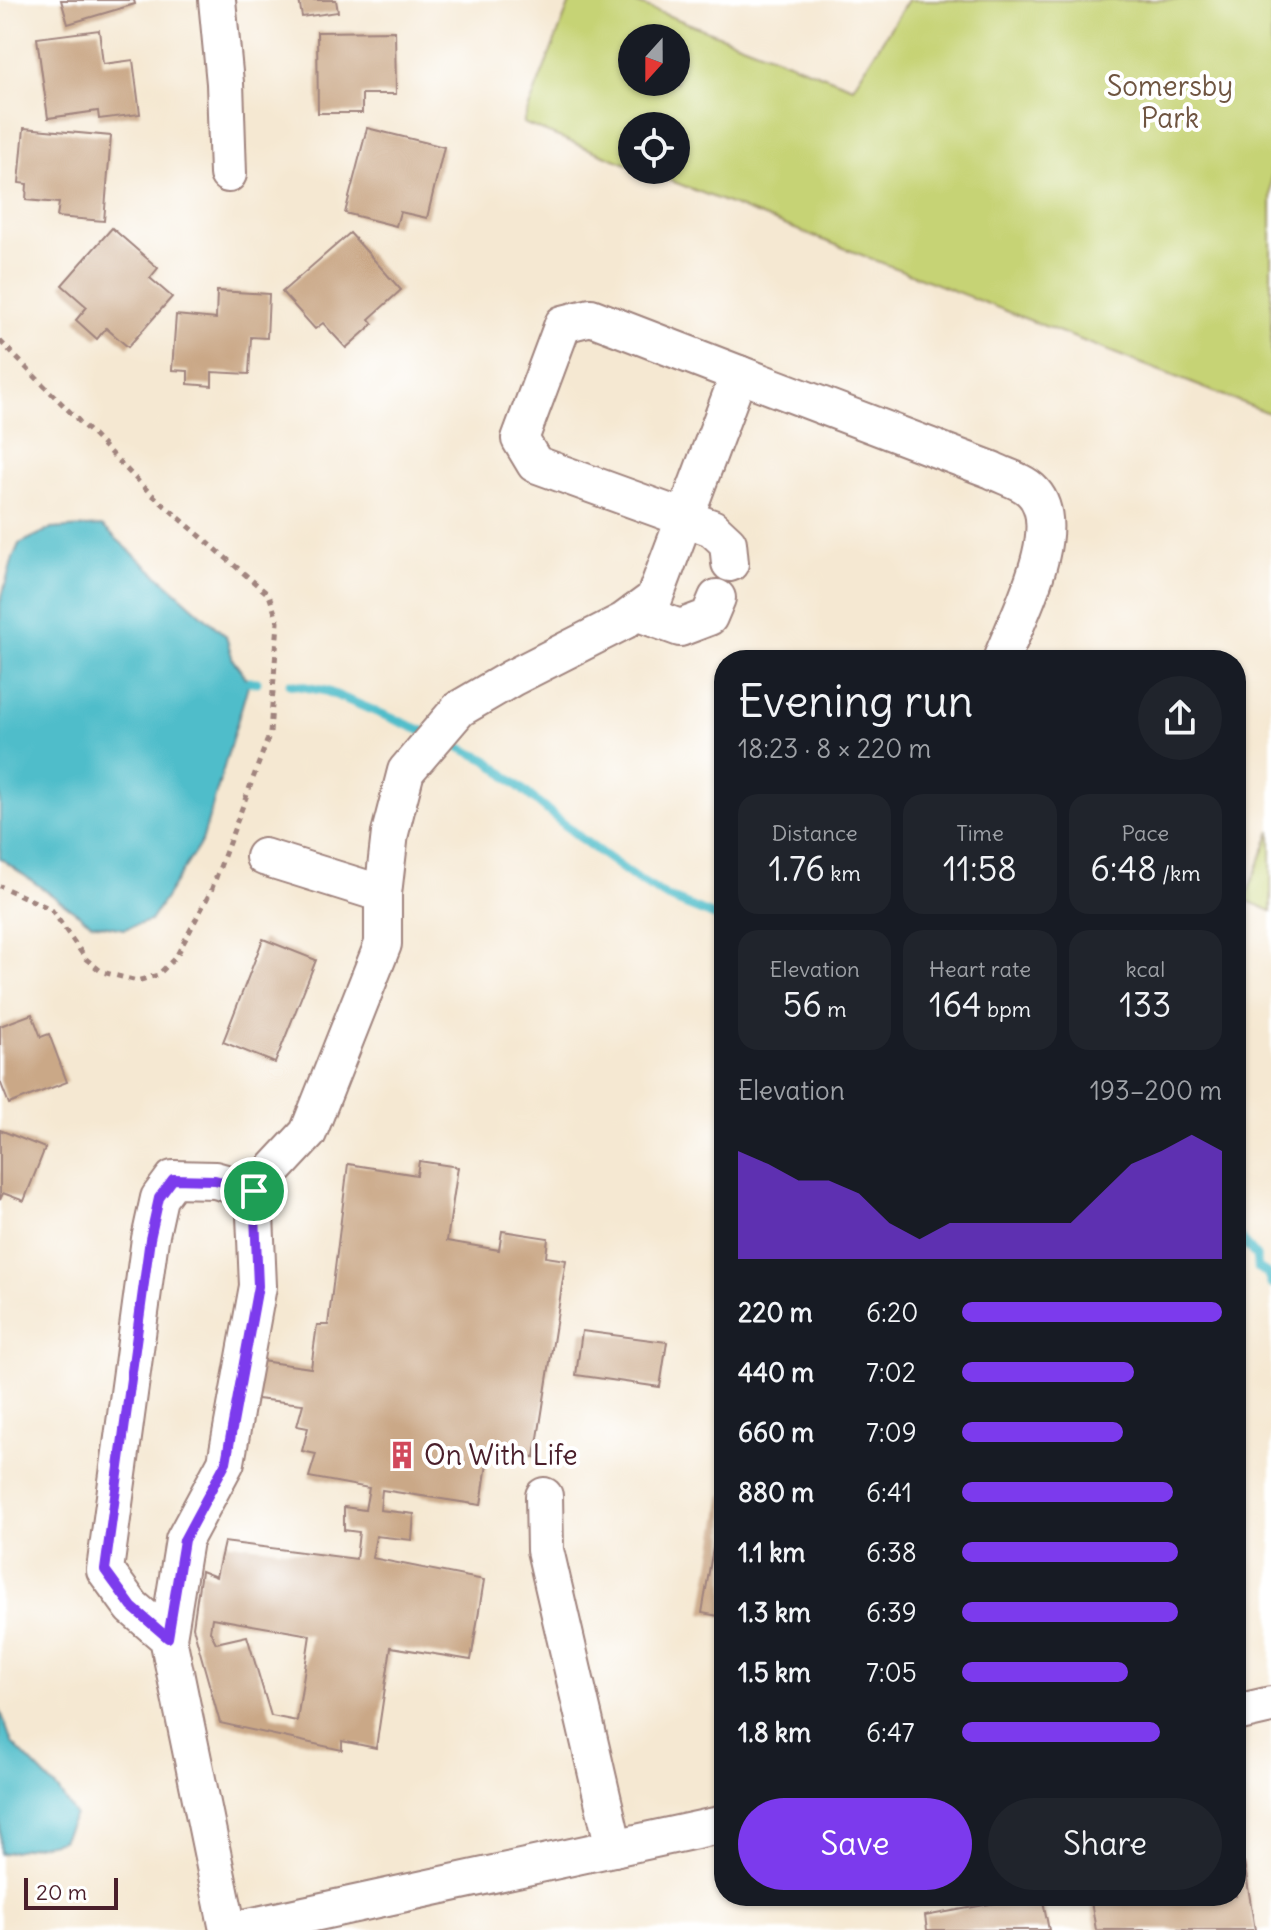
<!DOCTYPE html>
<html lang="en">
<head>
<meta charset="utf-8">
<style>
	:root { --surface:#171b24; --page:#20242c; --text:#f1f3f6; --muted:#9ea1a6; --accent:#7c3aed }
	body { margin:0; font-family:Delius,sans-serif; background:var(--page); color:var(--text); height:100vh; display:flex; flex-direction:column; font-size:30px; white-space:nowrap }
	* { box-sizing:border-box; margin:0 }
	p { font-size:26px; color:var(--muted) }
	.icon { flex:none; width:44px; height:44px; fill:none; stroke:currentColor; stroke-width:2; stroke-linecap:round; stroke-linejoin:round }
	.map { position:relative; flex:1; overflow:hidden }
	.details { position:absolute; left:714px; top:650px; width:532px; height:1256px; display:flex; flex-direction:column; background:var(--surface); border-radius:32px; box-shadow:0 2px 6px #0004 }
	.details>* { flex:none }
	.needle { width:52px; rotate:201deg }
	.tools { position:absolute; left:618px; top:24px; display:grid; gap:16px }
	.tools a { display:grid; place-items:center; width:72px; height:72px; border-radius:50%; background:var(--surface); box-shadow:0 2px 6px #0004; font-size:40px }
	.scale { position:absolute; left:24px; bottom:20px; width:94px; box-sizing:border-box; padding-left:8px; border:4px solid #4a1f2b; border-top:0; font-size:22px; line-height:28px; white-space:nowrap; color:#4a1f2b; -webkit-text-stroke:6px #fff; paint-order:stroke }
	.pin { position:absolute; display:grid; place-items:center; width:68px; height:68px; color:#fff; margin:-34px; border:4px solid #fff; border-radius:50%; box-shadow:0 2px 8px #0007 }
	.round { display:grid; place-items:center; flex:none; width:84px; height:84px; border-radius:42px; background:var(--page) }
	.headline { display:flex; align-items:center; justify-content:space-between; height:136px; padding:0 24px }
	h1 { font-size:44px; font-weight:600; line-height:60px }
	.metrics { display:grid; grid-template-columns:repeat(3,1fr); gap:12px; height:136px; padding:8px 24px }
	.metrics div { display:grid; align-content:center; border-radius:20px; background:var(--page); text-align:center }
	.metrics b { font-size:34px; font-weight:600 }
	.metrics small { font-size:22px; font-weight:400 }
	.metrics p { font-size:22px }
	.chart { height:224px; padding:16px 24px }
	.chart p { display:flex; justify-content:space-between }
	.chart svg { width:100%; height:144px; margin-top:8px; fill:var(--accent); opacity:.7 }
	.cta { display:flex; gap:16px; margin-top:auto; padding:16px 24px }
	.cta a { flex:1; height:92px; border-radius:48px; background:var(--accent); color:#fff; font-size:32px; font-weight:600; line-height:92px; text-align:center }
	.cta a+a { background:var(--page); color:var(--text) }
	ul { padding:0 24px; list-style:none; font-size:26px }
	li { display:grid; grid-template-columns:128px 96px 1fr; align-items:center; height:60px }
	li i { height:20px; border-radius:10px; background:var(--accent) }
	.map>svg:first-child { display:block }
	.green { fill:#c6d375; stroke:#887950; stroke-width:2; fill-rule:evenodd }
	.water { fill:#50bdca; stroke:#4d6e7a; stroke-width:2 }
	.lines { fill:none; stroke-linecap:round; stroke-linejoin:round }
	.stream { stroke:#50bdca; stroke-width:9 }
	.building { fill:#caa887; fill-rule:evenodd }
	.minor-casing { stroke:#a0847e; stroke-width:40 }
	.path { stroke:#a0847e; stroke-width:5; stroke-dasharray:6 6; stroke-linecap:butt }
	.minor { stroke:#fff; stroke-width:36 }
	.route-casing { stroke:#fff; stroke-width:16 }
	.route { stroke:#7c3aed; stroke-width:10 }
	.labels { text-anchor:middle; stroke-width:8; stroke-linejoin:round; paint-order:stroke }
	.park-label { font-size:28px; fill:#6f5541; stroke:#fff }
	.poi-label { font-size:28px; fill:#4a1f2b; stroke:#fff; text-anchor:start }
</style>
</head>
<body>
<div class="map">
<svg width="1271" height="1930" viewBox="0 0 1271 1930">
	<rect width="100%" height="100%" fill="#fff"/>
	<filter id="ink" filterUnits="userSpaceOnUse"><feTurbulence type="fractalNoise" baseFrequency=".0125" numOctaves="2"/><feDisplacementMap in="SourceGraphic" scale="16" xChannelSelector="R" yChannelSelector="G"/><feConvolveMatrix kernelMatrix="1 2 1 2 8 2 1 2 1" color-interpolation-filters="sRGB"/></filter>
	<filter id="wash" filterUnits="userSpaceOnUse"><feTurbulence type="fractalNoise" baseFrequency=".006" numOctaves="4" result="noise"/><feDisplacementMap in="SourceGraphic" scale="32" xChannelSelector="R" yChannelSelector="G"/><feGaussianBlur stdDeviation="1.8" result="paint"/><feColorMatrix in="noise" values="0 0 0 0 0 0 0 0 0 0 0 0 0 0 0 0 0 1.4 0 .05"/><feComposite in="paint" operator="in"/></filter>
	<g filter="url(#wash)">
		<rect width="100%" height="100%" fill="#f5e8d2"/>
		<g class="green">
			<path d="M571,0H628L853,87L908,0H1271V414L643,170H676V126H632V166L523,123ZM676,38V82H632V38Z"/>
			<polygon points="1271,831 1271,911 1245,900"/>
		</g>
		<g class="water">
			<polygon points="102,526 226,636 233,660 249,682 202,841 150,921 124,929 91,923 0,858 0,603 13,558 19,544 50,529"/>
			<polygon points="0,1709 12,1743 58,1790 75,1815 62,1840 0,1854"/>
		</g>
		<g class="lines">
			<g class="stream">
				<polyline points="249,682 257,682"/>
				<polyline points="290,684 326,691 430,734"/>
				<polyline points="443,740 487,760 583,840 634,877 667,897 724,920"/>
				<polyline points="1236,1233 1256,1256 1258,1268 1267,1273 1271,1284"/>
			</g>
		</g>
		<g id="blocks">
			<g class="building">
				<polygon points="61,0 134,0 135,4 68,24"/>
				<polygon points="299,0 336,0 338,12 302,17"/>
				<polygon points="99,30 103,64 133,60 140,114 99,119 98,111 48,118 37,38"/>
				<polygon points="395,31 396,94 362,94 362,113 318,113 317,32"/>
				<polygon points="24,128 111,136 104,221 57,217 59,203 26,200 27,184 19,183"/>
				<polygon points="367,128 444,147 427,218 400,212 396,226 345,213"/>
				<polygon points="112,228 158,268 150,278 172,297 128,347 106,328 97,339 76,320 87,307 62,285"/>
				<polygon points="350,233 401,290 369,319 373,324 346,348 323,323 315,329 282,292"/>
				<polygon points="217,291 269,294 267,338 251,337 249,374 212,372 212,386 188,384 188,371 172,370 176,315 216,319"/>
				<polygon points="263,939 316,960 275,1063 223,1042"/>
				<polygon points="32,1014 41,1037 49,1034 67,1082 9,1104 0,1081 0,1026"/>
				<polygon points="0,1130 45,1148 24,1201 3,1193 0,1200"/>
				<path d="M419,1161L458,1167L447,1241L499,1250L502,1231L548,1238L546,1257L566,1260L535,1457L489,1450L481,1505L382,1490L380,1510L414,1514L412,1540L376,1536L372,1558L484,1580L471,1660L391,1647L376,1748L342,1741V1750L220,1723L193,1627L201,1571L216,1577L224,1542L356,1559L359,1532L344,1530V1507L365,1510L369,1488L309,1477L316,1454L302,1451L308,1428L297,1426L303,1404L248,1398L254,1360L311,1368L317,1325H328L348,1164L417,1175ZM212,1618L310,1635L297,1721L271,1716L247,1636L216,1643L210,1631Z"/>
				<polygon points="582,1331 667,1342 660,1387 576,1375"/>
				<polygon points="722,1495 724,1495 724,1617 702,1613"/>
				<polygon points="1244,1862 1255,1930 1096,1930 1090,1896 1236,1896 1236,1864"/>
				<polygon points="1033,1896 1042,1896 1049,1930 927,1930 925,1916"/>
			</g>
		</g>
	</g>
	<g filter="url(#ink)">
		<use href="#blocks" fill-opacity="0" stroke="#a0847e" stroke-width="2"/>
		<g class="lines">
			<defs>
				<g id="minor">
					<polyline points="217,0 225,83 228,174"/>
					<path d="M739,374L992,470C1003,476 1022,481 1031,490C1069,525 1016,620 1001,660"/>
					<polyline points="636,612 680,628 709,617 717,598"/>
					<polyline points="383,894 390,833 406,771 459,709 512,678 624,621 654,599 739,374 591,317 563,324 520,439 535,464 712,528 728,543 730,563"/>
					<polyline points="254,1191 308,1133 383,944 383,894 264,857"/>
					<polyline points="544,1496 545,1550 614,1848"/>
					<polyline points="168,1638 132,1607 105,1570 150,1239 159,1198 173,1179 215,1180 254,1191 258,1286 226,1462 184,1540 168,1638 228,1930"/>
					<polyline points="1236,1713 1271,1705"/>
					<polyline points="235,1930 724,1824"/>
				</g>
			</defs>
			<use href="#minor" class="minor-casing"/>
			<polyline class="path" points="0,341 149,492 269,595 278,622 270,733 211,891 176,957 158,975 137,981 102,972 86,959 51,909 0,886"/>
			<use href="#minor" class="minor"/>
		</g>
	</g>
	<g class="lines" filter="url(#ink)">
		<defs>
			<polygon id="route" points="173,1179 215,1180 254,1191 258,1286 226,1462 184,1540 168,1638 132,1607 105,1570 150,1239 159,1198"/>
		</defs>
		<use href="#route" class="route-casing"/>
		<use href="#route" class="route"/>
	</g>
	<defs>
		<symbol id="building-bare" viewBox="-9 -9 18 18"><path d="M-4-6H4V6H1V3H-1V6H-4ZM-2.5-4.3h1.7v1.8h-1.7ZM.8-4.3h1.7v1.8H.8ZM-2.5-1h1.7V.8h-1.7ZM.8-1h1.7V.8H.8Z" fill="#d1495b" stroke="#fff" stroke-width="2.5" paint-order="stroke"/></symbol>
	</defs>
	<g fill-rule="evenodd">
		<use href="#building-bare" x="382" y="1435" width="40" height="40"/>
	</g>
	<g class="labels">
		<g class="park-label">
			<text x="1170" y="96">Somersby<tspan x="1170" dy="32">Park</tspan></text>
		</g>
		<g class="poi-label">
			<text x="424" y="1465">On With Life</text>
		</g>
	</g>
</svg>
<div class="tools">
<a><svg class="needle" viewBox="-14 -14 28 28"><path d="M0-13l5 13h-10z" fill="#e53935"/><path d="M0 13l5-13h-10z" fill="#9ea1a6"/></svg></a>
<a><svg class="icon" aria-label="locate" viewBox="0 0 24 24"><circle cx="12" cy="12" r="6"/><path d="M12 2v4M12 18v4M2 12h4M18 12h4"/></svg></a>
</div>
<div class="scale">20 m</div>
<div class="pin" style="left:254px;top:1191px;background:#1e9e55"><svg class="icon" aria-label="arrive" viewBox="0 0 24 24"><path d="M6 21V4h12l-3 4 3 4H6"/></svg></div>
<section class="details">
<div class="headline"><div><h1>Evening run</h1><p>18:23 · 8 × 220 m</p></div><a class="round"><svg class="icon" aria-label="share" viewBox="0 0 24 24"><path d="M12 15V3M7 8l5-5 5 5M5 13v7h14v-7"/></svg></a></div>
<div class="metrics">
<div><p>Distance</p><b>1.76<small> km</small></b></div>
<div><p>Time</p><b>11:58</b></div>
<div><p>Pace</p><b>6:48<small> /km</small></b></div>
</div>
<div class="metrics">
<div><p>Elevation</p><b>56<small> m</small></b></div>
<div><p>Heart rate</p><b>164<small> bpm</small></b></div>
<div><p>kcal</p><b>133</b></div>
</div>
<div class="chart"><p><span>Elevation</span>193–200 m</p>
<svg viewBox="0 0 160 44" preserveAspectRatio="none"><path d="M0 44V11L10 15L20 20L30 20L40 24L50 33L60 38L70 33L80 33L90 33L100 33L110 33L120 24L130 15L140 11L150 6L160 11V44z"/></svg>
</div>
<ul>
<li><b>220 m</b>6:20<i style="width:100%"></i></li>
<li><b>440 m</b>7:02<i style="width:66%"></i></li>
<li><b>660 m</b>7:09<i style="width:62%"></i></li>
<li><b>880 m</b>6:41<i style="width:81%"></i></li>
<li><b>1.1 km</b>6:38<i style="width:83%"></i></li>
<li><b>1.3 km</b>6:39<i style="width:83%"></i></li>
<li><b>1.5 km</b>7:05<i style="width:64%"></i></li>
<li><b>1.8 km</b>6:47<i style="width:76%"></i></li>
</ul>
<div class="cta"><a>Save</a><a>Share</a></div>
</section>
</div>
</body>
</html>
